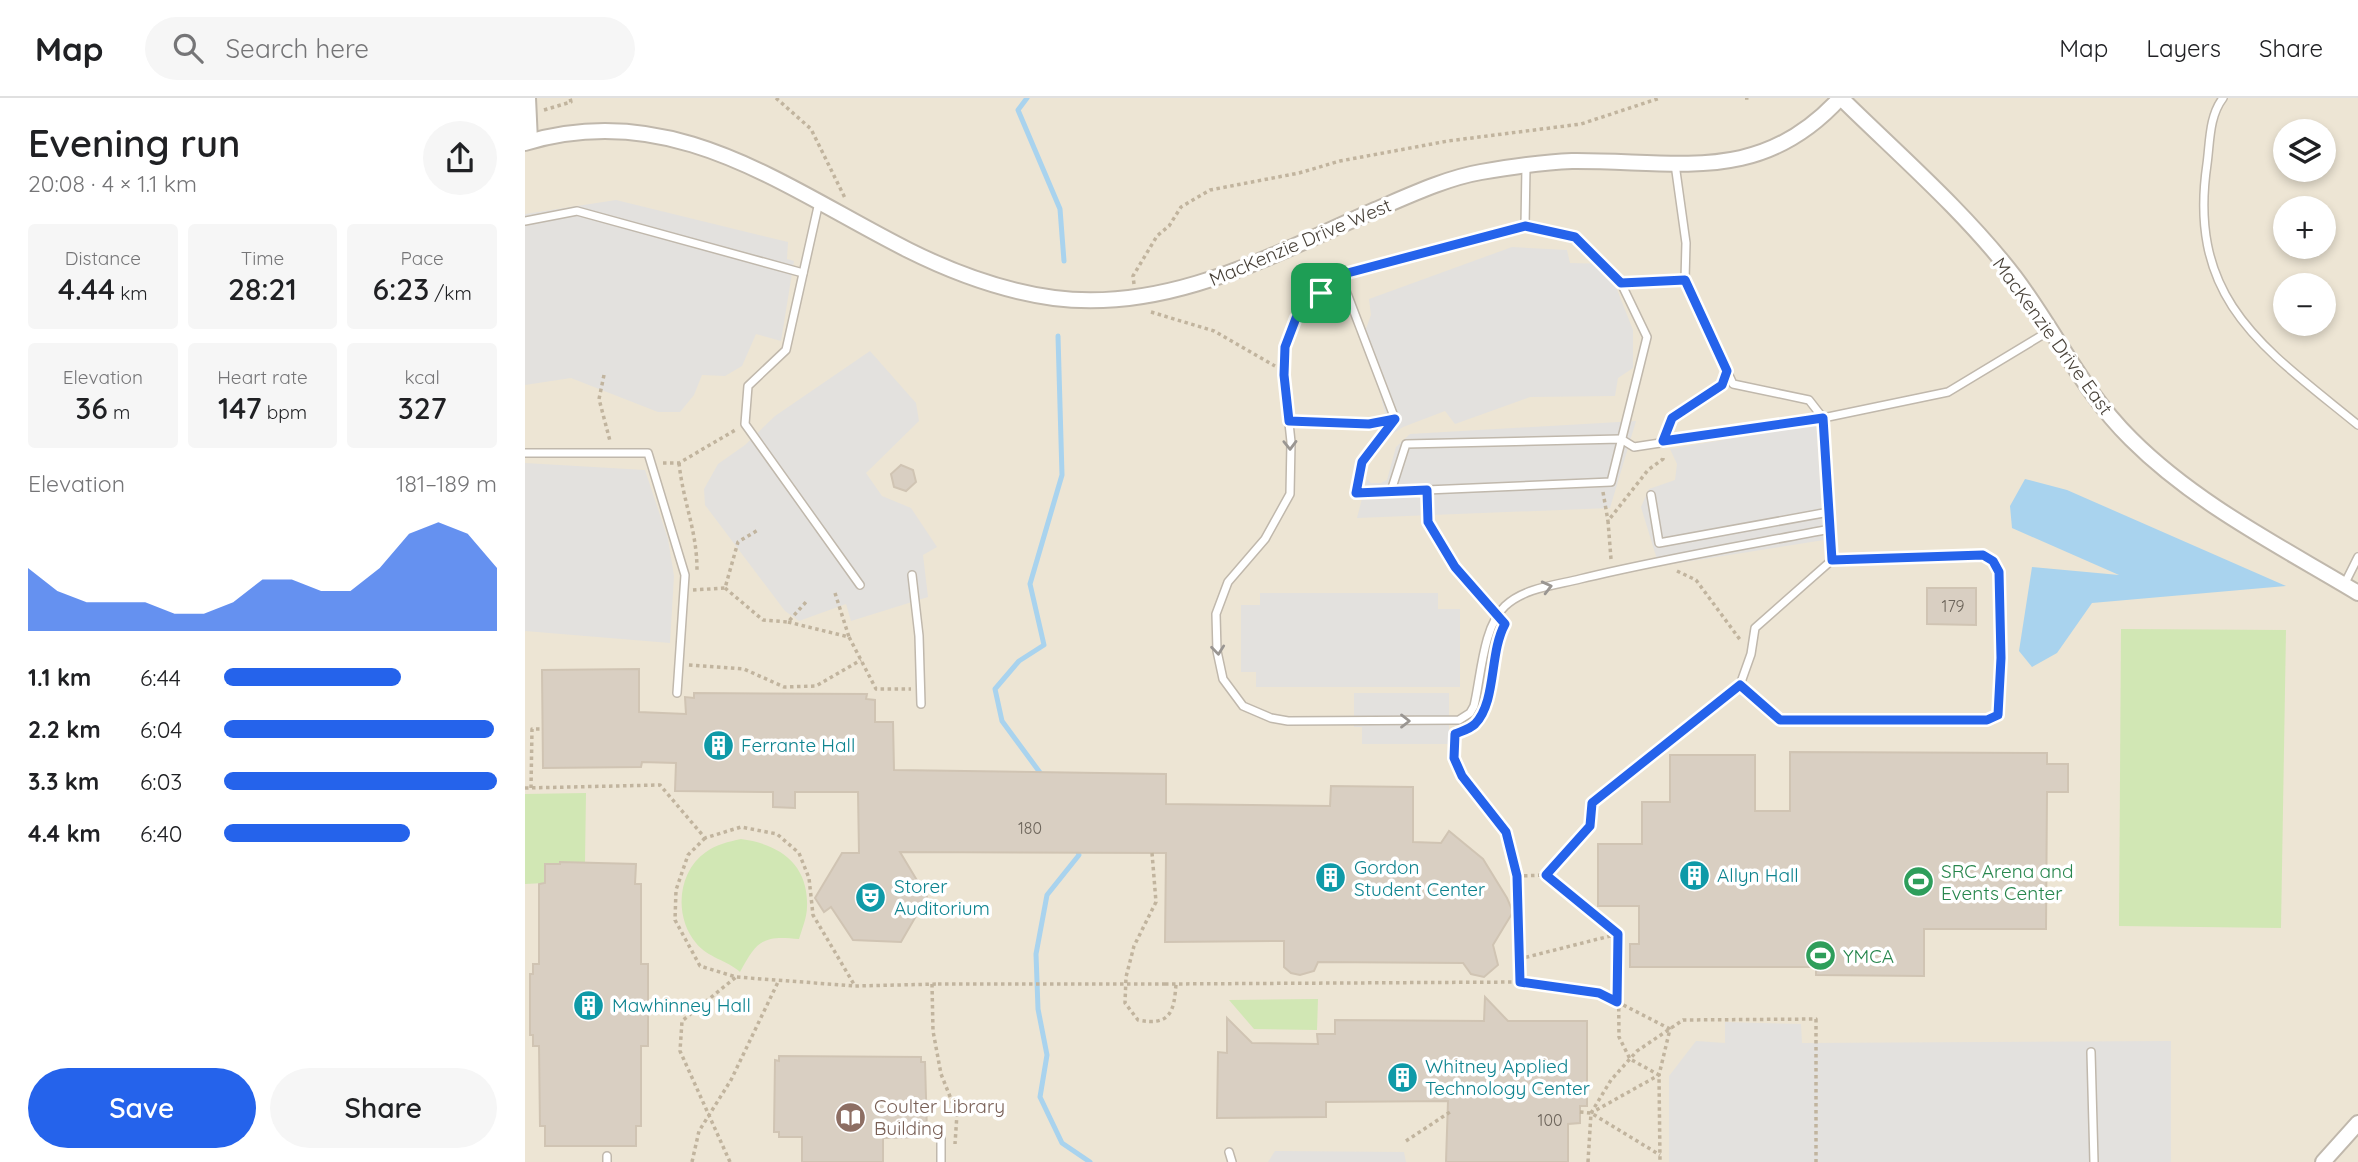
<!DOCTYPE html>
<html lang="en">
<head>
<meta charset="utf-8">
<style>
	:root { --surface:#fff; --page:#f6f6f6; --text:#202124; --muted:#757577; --line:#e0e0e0; --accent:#2563eb }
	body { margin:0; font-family:Quicksand,sans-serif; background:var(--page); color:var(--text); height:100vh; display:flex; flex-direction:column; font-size:26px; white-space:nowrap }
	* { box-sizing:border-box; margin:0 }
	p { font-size:23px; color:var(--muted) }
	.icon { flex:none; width:38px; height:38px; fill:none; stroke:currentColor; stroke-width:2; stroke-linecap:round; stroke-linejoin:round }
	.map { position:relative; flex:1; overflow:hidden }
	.sheet { display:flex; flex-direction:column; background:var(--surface); width:525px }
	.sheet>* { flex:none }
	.controls { position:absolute; left:1748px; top:21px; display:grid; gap:14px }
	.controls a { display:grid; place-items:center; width:63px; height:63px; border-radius:50%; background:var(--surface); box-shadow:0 4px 10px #0003; font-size:35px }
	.pin { position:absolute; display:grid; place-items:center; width:60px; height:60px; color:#fff; margin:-30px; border-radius:14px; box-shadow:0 4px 10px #0006 }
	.round { display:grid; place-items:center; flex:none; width:74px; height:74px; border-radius:37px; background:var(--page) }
	.head { display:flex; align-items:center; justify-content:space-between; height:119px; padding:0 28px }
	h1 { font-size:38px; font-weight:600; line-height:52px }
	.figures { display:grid; grid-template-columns:repeat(3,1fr); gap:10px; height:119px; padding:7px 28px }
	.figures div { display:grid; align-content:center; border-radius:7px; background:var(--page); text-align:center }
	.figures b { font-size:30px; font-weight:600 }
	.figures small { font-size:19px; font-weight:400 }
	.figures p { font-size:19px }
	.chart { height:196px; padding:14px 28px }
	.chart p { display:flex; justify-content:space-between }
	.chart svg { width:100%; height:126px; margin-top:7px; fill:var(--accent); opacity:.7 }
	.action { display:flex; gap:14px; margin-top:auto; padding:14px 28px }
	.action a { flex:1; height:80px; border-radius:42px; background:var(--accent); color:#fff; font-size:28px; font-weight:600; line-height:80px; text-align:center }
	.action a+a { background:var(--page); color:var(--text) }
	ul { padding:0 28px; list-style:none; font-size:23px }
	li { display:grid; grid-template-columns:112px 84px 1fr; align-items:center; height:52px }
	li i { height:18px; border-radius:9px; background:var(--accent) }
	header { display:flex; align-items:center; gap:42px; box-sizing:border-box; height:98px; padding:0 35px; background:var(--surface); border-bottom:2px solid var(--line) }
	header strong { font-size:33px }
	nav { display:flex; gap:38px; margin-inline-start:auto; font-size:24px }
	.search { width:490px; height:63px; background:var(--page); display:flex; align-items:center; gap:18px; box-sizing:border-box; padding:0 24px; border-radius:38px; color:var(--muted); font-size:26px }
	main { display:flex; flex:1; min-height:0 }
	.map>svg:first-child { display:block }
	.education { fill:#ede5d4; fill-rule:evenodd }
	.green { fill:#d1e7b4 }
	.parking { fill:#e3e1de }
	.water { fill:#a9d3ee }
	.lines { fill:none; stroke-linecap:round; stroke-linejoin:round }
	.stream { stroke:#a9d3ee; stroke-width:5 }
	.building { fill:#d9cfc2; stroke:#d0c4b3; stroke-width:2 }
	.service-casing { stroke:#c0b8ac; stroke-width:10 }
	.minor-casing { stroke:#c0b8ac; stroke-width:18 }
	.path { stroke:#c1b49e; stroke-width:3.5; stroke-dasharray:3.5 3.5; stroke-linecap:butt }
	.service { stroke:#fff; stroke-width:7 }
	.minor { stroke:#fff; stroke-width:14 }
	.path-bridge { stroke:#c1b49e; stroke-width:3.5; stroke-dasharray:3.5 3.5; stroke-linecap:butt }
	.oneway { stroke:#9a9692 }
	.route-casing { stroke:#fff; stroke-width:14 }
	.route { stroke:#2563eb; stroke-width:9 }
	.labels { text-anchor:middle; stroke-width:7; stroke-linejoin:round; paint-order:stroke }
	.number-label { font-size:16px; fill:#6c645a }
	.street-label { font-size:19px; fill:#484138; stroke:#fff }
	.culture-label { font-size:19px; fill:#0d838f; stroke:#fff; text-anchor:start }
	.leisure-label { font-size:19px; fill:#27864d; stroke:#fff; text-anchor:start }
	.education-label { font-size:19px; fill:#785e54; stroke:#fff; text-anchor:start }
</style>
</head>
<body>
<header>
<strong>Map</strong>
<div class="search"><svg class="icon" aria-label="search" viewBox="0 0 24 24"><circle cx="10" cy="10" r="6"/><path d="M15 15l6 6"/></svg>Search here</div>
<nav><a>Map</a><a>Layers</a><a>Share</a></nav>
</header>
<main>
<section class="sheet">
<div class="head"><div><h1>Evening run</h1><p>20:08 · 4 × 1.1 km</p></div><a class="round"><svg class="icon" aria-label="share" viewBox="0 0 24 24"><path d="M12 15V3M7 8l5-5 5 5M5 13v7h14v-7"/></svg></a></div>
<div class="figures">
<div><p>Distance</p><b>4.44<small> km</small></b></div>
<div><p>Time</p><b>28:21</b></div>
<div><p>Pace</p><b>6:23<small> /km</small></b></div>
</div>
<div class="figures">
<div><p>Elevation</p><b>36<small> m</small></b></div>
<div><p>Heart rate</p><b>147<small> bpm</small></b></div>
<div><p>kcal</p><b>327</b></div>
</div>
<div class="chart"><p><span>Elevation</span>181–189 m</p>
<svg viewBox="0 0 160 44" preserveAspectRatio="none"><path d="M0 44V22L10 30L20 34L30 34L40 34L50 38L60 38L70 34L80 26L90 26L100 30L110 30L120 22L130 10L140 6L150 10L160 22V44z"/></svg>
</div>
<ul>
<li><b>1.1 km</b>6:44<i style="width:65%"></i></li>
<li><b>2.2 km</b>6:04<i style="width:99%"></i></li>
<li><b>3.3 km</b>6:03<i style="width:100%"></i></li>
<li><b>4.4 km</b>6:40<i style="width:68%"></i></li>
</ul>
<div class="action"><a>Save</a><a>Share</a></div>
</section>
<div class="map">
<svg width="1833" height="1064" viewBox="0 0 1833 1064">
	<rect width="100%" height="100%" fill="#f4f1ea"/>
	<path class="education" d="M0,0H1833V1064H0ZM1760,33H1799V72H1760ZM1760,110H1799V149H1760ZM1760,187H1799V226H1760Z"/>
	<g class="green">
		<polygon points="1596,531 1761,532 1756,830 1594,828"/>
		<polygon points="61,695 60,764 20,766 20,785 0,786 0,696"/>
		<path d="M216,741C254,746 284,766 282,809C282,819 277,831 274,841C237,837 232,843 215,874C202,862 183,860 171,845C149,819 152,774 181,754C192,746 203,744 216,741Z"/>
		<polygon points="793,901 792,932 729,931 704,902"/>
	</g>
	<g class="parking">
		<polygon points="91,102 263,144 262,161 269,163 256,243 231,236 217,268 200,278 177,277 169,297 155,314 133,314 46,280 0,287 0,116"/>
		<polygon points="987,149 1042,152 1045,165 1082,166 1108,232 1108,270 1093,280 1090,298 1005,299 930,326 920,313 878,329 866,337 839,236 846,217 844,201"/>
		<polygon points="345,253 391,305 394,323 341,375 357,398 386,410 412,449 398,457 403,499 326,523 321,506 274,523 260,513 180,407 179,391 193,366 220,347 250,318"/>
		<polygon points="1111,323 1085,410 832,420 842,381 846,385 856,385 862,382 871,349 885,336"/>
		<polygon points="1291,326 1299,442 1134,468 1116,409 1124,391 1150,382 1152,366 1145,351"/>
		<polygon points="0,365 120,372 143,441 149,478 145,545 0,533"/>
		<polygon points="735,495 913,495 913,511 935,511 935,589 731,589 731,574 716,574 716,507 735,507"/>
		<polygon points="829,595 924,595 924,646 837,646 837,629 829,629"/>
		<polygon points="1200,924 1276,926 1277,945 1646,943 1646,1064 1144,1064 1144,978 1171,943 1200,945"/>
		<polygon points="750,1053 879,1054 881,1064 743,1064"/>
	</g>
	<polygon class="water" points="1500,381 1542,392 1761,488 1567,505 1532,555 1507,569 1494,553 1507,469 1594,477 1487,430 1485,408"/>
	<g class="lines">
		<g class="stream">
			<polyline points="502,0 493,12 535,111 539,163"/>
			<polyline points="519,680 477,623 470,591 494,563 519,547 505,486 537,377 533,238"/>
			<polyline points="551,748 554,757 522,797 511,856 513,911 522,957 515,999 537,1045 565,1064"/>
		</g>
	</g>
	<g class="building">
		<polygon points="376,367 388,372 391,384 381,393 369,389 366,376"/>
		<polygon points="1402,490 1451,490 1451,527 1402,526"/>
		<polygon points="114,571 114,614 161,616 160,599 169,600 169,595 342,596 341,601 350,602 350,624 368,624 369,672 641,676 641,706 805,708 806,688 888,689 888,744 916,745 924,733 958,761 982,800 988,814 968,847 973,867 959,879 946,876 938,865 793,864 789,873 775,877 766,875 759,869 759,843 640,844 641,755 375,754 402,799 376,844 328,842 306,809 299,814 290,800 317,755 334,755 333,694 270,694 270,710 248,709 248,694 150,693 151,665 117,664 116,669 18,670 17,572"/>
		<polygon points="1265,654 1522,655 1522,666 1543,666 1543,694 1522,694 1521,831 1399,831 1399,878 1291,877 1291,869 1105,869 1105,846 1114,846 1114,808 1073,808 1073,746 1117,746 1117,704 1145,704 1145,657 1230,657 1230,713 1265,713"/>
		<polygon points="35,764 111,766 110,786 116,786 116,866 123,866 123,948 116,948 116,1028 111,1028 111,1048 20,1048 20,1028 15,1028 14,948 8,948 8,937 5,937 5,876 8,876 8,866 14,866 14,786 20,785 20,766 35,766"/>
		<polygon points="960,899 983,923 1062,923 1062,1008 1055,1008 1055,1025 1043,1026 1043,1064 921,1064 923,1003 801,1004 801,1019 692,1020 693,954 702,955 702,920 727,945 793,946 792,936 810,936 810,922 959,923"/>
		<polygon points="254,958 396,959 396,964 400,964 402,1035 396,1035 396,1039 358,1040 358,1064 277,1064 277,1039 254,1039 254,1034 249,1034 250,962 254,963"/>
	</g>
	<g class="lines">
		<defs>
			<g id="service">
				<path d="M1698,0C1684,18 1685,44 1682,66C1662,203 1739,250 1833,327"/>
				<polyline points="1150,66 1161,145 1160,182"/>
				<path d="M1001,69L1000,128L815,177L771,220L760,249L759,277L766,344L765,396L740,441L703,484L691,516L692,553L698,581L718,608L746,620L763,623L934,622L945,615L949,608C956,579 958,528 980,508C999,490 1031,487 1055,481C1137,461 1222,447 1305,431"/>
				<polyline points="294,104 261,252 223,288 220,326 335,487"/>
				<polyline points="0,123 52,113 278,175"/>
				<polyline points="1000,128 1050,139 1096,185 1160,182 1208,286 1284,302 1298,320 1423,294 1524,233"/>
				<polyline points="815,177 870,321 837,364 831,395 1086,384 1122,239 1096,185"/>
				<polyline points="0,355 123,355 160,477 152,595"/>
				<polyline points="866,393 881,346 1096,341 1109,349 1298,320 1307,462 1230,530 1226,556 1215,587 1255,623 1462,623 1473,617 1476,560 1474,474 1468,463 1458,457 1307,462"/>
				<polyline points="1126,397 1134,445 1304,414"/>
				<polyline points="387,477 394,538 396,606"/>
				<polyline points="1819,487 1833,459"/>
				<polyline points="1566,954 1569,1064"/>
				<polyline points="704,1054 707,1064"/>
				<polyline points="82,1058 82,1064"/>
				<polyline points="416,1064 416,1040"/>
			</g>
			<g id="minor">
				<polyline points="3,0 5,43"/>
				<path d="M1316,0C1374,57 1439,113 1489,178C1530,232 1557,293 1606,341C1671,406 1755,448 1833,495"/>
				<path d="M0,45C148,0 260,90 383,152C429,175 478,193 529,200C644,215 749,156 850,112C883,98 921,80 956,74C985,69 1017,64 1047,63C1152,62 1235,88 1315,0"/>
				<polyline points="1798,1064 1833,1025"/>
			</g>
		</defs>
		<use href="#service" class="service-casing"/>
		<use href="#minor" class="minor-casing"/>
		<g class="path">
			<polyline points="251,0 286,31 320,100"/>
			<polyline points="1220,0 1226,0"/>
			<polyline points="19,12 46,4 45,0"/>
			<polyline points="609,186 608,178 632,138 644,128 656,109 685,92 774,75 815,63 923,43 1056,26 1135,0"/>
			<polyline points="626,214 689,233 750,268"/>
			<polyline points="79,277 74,301 85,343"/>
			<polyline points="777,323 853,324"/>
			<polyline points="1142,333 1147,320 1196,287"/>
			<polyline points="138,365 154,365 212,331"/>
			<path d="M154,365C158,404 172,432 172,472"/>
			<polyline points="1078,394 1083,423"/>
			<path d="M902,404C903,445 939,479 965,509"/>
			<polyline points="1086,461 1083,423 1123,372 1138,361 1138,357"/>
			<polyline points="1152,473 1171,482 1216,543"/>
			<polyline points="200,490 238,522 263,524 281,504"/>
			<polyline points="168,492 200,490 213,444 233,432"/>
			<polyline points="310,495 324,539"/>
			<polyline points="263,524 324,539 351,591 386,591"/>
			<polyline points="164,567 219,571 259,589 291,588 336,562"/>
			<path d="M931,635C919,676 962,701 980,733C999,767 994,843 995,884"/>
			<polyline points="0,690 135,687 180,740 216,729 252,736 274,755 284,780 288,817 330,888 413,886"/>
			<polyline points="6,690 7,631 18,631"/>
			<polyline points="180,740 163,757 151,792 150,822 175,868 211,879 330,888"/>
			<path d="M627,755L631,804L609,848L601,879L600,905L613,922C645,928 649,915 651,886"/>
			<polyline points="1021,777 1065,728 1067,704 1207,594"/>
			<polyline points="992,778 1021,777 1093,836 1094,939 1105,961 1134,977 1135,1064"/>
			<polyline points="994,861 1093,836"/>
			<polyline points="407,886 408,933 416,976 432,1016 430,1046"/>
			<polyline points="640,886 995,884 1075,895 1145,931 1134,977 1066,1015"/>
			<polyline points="1055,1014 1066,1015 1135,1057"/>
			<polyline points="881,1043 925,1014"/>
			<polyline points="167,1064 174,1033 206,982 254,882"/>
			<polyline points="205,1064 155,953 157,923 211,879"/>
			<polyline points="1063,1064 1066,1015 1086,982 1112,953 1158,922 1291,921 1291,1064"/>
		</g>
		<use href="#service" class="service"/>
		<use href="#minor" class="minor"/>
		<polyline class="path-bridge" points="413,886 640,886"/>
	</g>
	<defs><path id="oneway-chevron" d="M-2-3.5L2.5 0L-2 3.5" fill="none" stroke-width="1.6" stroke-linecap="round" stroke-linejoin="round" transform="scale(1.75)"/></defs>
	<g class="oneway">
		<use href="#oneway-chevron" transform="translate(765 347) rotate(89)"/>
		<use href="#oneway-chevron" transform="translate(1022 489) rotate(-14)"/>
		<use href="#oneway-chevron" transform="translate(693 552) rotate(84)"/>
		<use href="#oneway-chevron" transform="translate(880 623)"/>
	</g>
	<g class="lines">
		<defs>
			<path id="route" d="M1000,128L1050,139L1096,185L1160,182L1202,273L1197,287L1147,320L1138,343L1298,320L1307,462L1458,457L1468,463L1474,474L1476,560L1473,617L1462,622H1255L1215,587L1067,705L1065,728L1021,777L1093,836L1092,904L1074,895L995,884L992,778L981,734L937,678L929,660L930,636C937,633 945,631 950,626C972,603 964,555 980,526L930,469L903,424L902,392L831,395L837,364L870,321L844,326L764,323L759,277L760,249L771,220L815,177Z"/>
		</defs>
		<use href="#route" class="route-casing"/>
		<use href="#route" class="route"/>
	</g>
	<defs>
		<symbol id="building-disc" viewBox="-11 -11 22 22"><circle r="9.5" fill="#0f9aa8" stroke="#fff"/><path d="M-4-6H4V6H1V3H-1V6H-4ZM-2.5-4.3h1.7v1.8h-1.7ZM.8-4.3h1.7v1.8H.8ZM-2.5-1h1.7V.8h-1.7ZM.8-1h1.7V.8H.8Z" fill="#fff"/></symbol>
		<symbol id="stadium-disc" viewBox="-11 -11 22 22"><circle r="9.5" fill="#2e9e5b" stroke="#fff"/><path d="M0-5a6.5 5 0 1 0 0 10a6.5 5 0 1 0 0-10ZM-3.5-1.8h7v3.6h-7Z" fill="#fff"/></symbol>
		<symbol id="theatre-disc" viewBox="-11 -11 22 22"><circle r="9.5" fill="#0f9aa8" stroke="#fff"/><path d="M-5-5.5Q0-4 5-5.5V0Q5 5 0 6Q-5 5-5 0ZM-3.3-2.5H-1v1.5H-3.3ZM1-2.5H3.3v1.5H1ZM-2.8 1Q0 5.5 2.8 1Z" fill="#fff"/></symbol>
		<symbol id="library-disc" viewBox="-11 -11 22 22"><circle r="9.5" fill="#8d6e63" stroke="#fff"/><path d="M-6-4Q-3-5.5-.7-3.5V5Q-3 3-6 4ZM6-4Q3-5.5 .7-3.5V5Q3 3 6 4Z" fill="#fff"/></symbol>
	</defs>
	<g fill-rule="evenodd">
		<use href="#building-disc" x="176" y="630" width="35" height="35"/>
		<use href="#building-disc" x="1152" y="760" width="35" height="35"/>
		<use href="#building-disc" x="788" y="762" width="35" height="35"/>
		<use href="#stadium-disc" x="1376" y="766" width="35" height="35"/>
		<use href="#theatre-disc" x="328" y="782" width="35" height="35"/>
		<use href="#stadium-disc" x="1278" y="840" width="35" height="35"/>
		<use href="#building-disc" x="46" y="890" width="35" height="35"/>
		<use href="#building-disc" x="860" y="962" width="35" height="35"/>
		<use href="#library-disc" x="308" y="1002" width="35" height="35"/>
	</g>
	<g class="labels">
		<g class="number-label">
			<text x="1428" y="514">179</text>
			<text x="505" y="736">180</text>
			<text x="1025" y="1028">100</text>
		</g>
		<g class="street-label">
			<text transform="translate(775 144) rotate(-23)" y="7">MacKenzie Drive West</text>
			<text transform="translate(1528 238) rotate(54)" y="7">MacKenzie Drive East</text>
		</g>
		<g class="culture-label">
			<text x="216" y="654">Ferrante Hall</text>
			<text x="829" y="776">Gordon<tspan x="829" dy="22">Student Center</tspan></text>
			<text x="1192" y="784">Allyn Hall</text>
			<text x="369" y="795">Storer<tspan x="369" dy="22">Auditorium</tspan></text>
			<text x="87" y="914">Mawhinney Hall</text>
			<text x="900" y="975">Whitney Applied<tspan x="900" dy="22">Technology Center</tspan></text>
		</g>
		<g class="leisure-label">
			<text x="1416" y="780">SRC Arena and<tspan x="1416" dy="22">Events Center</tspan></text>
			<text x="1318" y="865">YMCA</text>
		</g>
		<g class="education-label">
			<text x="349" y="1015">Coulter Library<tspan x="349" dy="22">Building</tspan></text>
		</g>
	</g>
</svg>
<div class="controls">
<a><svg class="icon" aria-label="layers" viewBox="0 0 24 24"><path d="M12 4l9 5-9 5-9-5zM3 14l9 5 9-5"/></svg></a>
<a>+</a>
<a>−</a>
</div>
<div class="pin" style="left:796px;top:195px;background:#1e9e55"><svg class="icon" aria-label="arrive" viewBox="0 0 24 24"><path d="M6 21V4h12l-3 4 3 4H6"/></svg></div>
</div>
</main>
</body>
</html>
